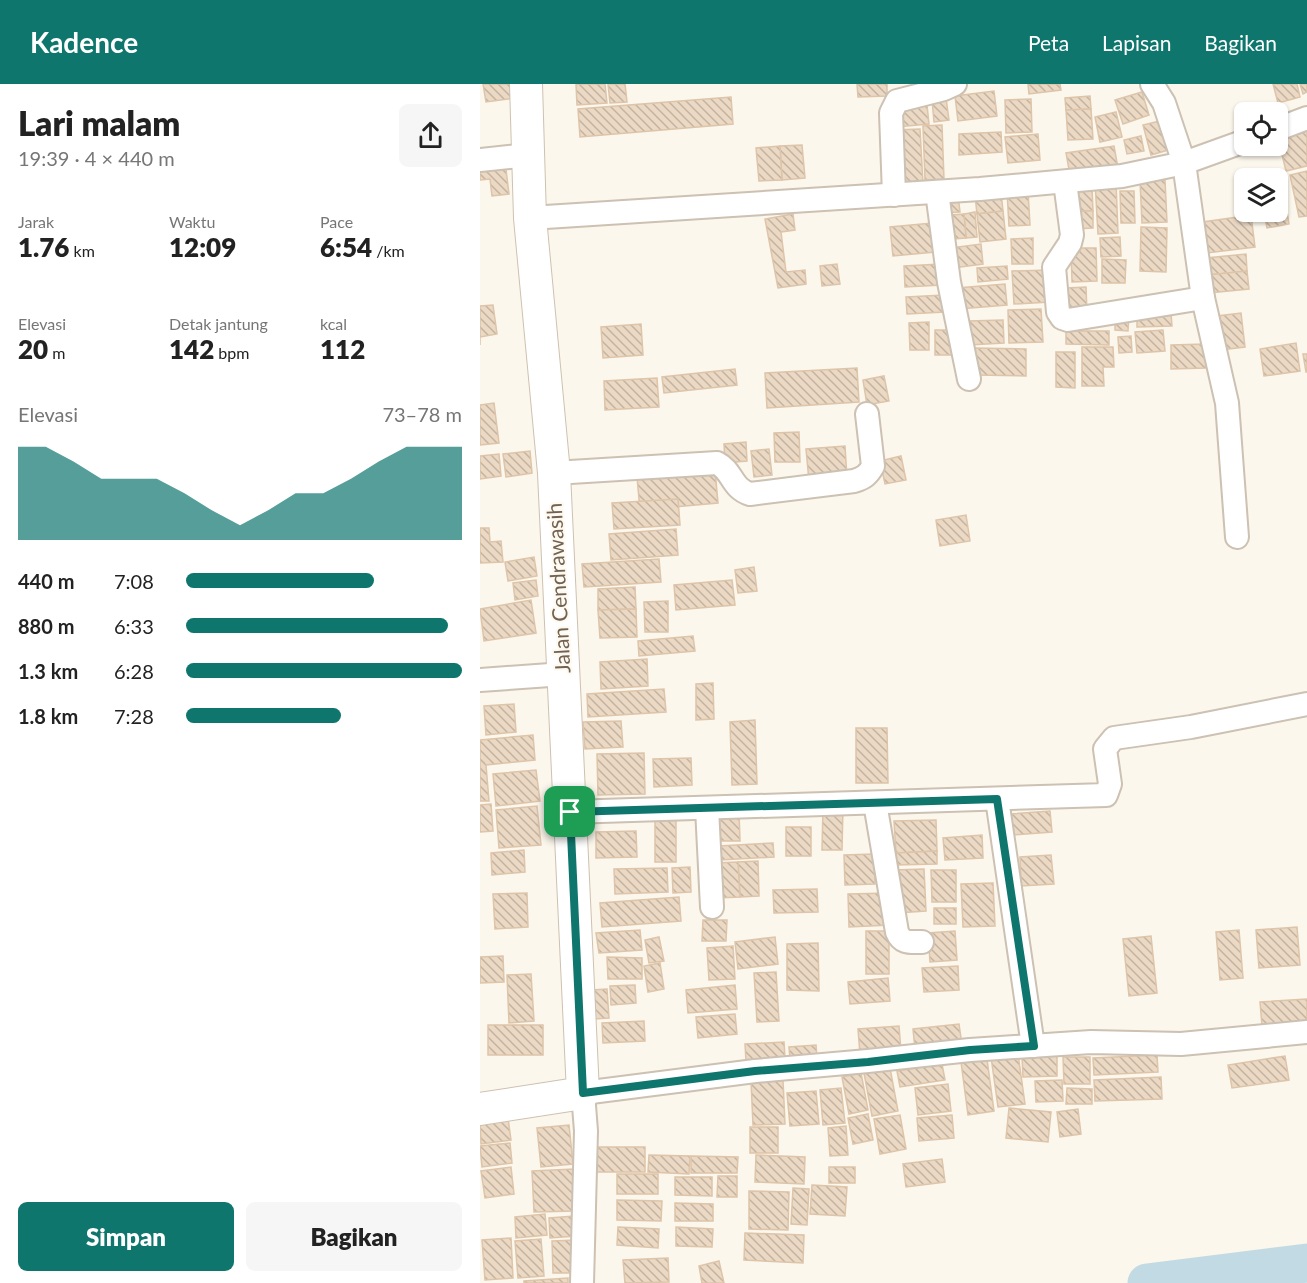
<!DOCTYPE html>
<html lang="id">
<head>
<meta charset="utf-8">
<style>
	:root { --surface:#fff; --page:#f6f6f6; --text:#222; --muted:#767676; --accent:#0f766e }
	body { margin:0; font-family:Lato,sans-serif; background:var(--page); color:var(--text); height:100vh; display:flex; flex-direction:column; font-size:22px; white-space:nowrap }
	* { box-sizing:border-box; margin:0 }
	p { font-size:20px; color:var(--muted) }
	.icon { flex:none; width:33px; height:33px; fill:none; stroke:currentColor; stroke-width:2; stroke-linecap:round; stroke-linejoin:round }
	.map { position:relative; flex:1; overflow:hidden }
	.side { display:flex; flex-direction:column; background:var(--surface); width:480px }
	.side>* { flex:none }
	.controls { position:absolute; left:754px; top:18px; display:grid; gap:12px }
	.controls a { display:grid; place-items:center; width:54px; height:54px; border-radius:9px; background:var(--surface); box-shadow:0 2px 4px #0004; font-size:30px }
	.pin { position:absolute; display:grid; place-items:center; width:51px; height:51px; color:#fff; margin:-26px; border-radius:12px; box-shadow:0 3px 9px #0006 }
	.round { display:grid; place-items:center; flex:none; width:63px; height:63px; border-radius:9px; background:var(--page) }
	.head { display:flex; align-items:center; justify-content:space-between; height:102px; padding:0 18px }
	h1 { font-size:33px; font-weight:800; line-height:45px }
	.figures { display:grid; grid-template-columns:repeat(3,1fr); gap:9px; height:102px; padding:6px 18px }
	.figures div { display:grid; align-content:center }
	.figures b { font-size:26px; font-weight:800 }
	.figures small { font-size:16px; font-weight:400 }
	.figures p { font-size:16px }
	.chart { height:168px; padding:12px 18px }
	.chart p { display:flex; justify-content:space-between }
	.chart svg { width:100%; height:108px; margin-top:6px; fill:var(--accent); opacity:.7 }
	.primary-button { display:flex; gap:12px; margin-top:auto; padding:12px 18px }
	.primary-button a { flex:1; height:69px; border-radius:9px; background:var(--accent); color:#fff; font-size:24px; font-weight:800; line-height:69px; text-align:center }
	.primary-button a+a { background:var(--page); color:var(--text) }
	ul { padding:0 18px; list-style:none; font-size:20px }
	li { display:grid; grid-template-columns:96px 72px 1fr; align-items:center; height:45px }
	li i { height:15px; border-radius:8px; background:var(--accent) }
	header { display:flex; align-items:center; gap:36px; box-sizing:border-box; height:84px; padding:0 30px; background:var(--accent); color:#fff }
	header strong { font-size:28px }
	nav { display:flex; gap:33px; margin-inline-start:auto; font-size:21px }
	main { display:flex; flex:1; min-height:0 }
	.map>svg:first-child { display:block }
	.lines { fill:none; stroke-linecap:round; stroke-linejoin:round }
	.river { stroke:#c2dae3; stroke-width:39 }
	.building { fill:url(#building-back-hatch); stroke:#dec4a9; stroke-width:1.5 }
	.street-casing { stroke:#ccc1b2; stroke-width:26 }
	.secondary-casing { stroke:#cec1b0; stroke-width:34 }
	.street { stroke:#fff; stroke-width:22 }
	.secondary { stroke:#fff; stroke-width:32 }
	.route-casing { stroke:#fff; stroke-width:12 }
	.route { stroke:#0f766e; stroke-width:8 }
	.labels { text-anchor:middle; stroke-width:4.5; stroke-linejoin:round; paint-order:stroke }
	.street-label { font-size:21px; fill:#746251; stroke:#fdfaf2 }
</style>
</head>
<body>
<header>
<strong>Kadence</strong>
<nav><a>Peta</a><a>Lapisan</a><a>Bagikan</a></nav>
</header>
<main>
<section class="side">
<div class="head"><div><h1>Lari malam</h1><p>19:39 · 4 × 440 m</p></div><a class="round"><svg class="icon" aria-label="share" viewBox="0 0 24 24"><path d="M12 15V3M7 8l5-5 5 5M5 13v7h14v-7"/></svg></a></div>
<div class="figures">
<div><p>Jarak</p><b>1.76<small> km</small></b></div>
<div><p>Waktu</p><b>12:09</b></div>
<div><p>Pace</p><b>6:54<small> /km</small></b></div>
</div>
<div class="figures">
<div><p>Elevasi</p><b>20<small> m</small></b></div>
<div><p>Detak jantung</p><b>142<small> bpm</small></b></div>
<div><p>kcal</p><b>112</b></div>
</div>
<div class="chart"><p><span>Elevasi</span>73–78 m</p>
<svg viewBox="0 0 160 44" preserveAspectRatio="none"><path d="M0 44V6L10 6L20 12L30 19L40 19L50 19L60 25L70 32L80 38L90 32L100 25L110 25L120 19L130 12L140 6L150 6L160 6V44z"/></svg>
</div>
<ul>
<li><b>440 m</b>7:08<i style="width:68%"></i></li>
<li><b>880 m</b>6:33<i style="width:95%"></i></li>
<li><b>1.3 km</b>6:28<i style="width:100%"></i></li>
<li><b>1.8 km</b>7:28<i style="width:56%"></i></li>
</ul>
<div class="primary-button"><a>Simpan</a><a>Bagikan</a></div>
</section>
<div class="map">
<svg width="827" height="1199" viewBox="0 0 827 1199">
	<defs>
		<pattern id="building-back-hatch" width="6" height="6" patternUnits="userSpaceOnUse" patternTransform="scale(1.5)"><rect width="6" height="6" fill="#ebd9c4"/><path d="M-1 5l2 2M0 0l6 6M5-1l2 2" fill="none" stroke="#c3b3a2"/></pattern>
	</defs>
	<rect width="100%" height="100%" fill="#fbf7ec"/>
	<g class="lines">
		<polyline class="river" points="667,1199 827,1179"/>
	</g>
	<g class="building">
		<polygon points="3,0 34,0 36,14 6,18"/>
		<polygon points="96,0 125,0 127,19 97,21"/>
		<polygon points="128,0 145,0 147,18 130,19"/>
		<polygon points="377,0 407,0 407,12 378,13"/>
		<polygon points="548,0 580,0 581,6 549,10"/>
		<polygon points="793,0 817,0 820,13 798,19"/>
		<polygon points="820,0 827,0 827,8 823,10"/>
		<polygon points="514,7 517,32 478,37 475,12"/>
		<polygon points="662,8 669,31 643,40 635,16"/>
		<polygon points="610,12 611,25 586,26 585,14"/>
		<polygon points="251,13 253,40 100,53 98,25"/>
		<polygon points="466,14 469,36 454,38 452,16"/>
		<polygon points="551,15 552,48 526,49 525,16"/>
		<polygon points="447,21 449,40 416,43 415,24"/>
		<polygon points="611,25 613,55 588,56 586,26"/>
		<polygon points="636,28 642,53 620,58 615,33"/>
		<polygon points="684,36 692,65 671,71 663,41"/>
		<polygon points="462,41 464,95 445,96 443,42"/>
		<polygon points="440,45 443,100 419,101 415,46"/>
		<polygon points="827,47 827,82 806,87 798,54"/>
		<polygon points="521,48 522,68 479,71 479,50"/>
		<polygon points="558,50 560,76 528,79 525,53"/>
		<polygon points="661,52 664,67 647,70 644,56"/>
		<polygon points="322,61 325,94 302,96 300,62"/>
		<polygon points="300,62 302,96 279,97 276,64"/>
		<polygon points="634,62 638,84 590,91 586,69"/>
		<polygon points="25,77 29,110 12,112 10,95 0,96 0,81"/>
		<polygon points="827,87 827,132 819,133 810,91"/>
		<polygon points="685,96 687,138 662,139 660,97"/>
		<polygon points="802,96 809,140 787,144 784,128 798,128 798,97"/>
		<polygon points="615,98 636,98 638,149 618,150"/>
		<polygon points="612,103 613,127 592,127 591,104"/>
		<polygon points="527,107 548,107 550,141 529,142"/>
		<polygon points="640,107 654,107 655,139 641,139"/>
		<polygon points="521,108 523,127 497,130 495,111"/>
		<polygon points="478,111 480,128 463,129 462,113"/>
		<polygon points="523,127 526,155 500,158 497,130"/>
		<polygon points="592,127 613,127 613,144 593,145"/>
		<polygon points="495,128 497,153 486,154 484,130"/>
		<polygon points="313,130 315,146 301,148 306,188 325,186 326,200 298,204 285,135"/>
		<polygon points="484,130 486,154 473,155 470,131"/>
		<polygon points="771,131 775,163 727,169 723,138"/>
		<polygon points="452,139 455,168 413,172 410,143"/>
		<polygon points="661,143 687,144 686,188 660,187"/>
		<polygon points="640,153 641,172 621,173 620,154"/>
		<polygon points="553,154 553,180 532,180 531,155"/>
		<polygon points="501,160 503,180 473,184 471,164"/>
		<polygon points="591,164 616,164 617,197 592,198"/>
		<polygon points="766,170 767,187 728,191 726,174"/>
		<polygon points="622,175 646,176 645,199 622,199"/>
		<polygon points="357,180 360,200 342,202 340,182"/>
		<polygon points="461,180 462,201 425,203 424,182"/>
		<polygon points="527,182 528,195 498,198 497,184"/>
		<polygon points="569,186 570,218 534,220 532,187"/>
		<polygon points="767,187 769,205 729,209 728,191"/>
		<polygon points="525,200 527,221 479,225 477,204"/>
		<polygon points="606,203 607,229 586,230 586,204"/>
		<polygon points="464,211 465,228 427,230 426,213"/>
		<polygon points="13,221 17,250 0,253 0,261 0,222"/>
		<polygon points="561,225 563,258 529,259 528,226"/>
		<polygon points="691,229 692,242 657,243 657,230"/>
		<polygon points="761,229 765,263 741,266 737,232"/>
		<polygon points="635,231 649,231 648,247 635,246"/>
		<polygon points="523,236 524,259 489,261 489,237"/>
		<polygon points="449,238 449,266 430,266 429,239"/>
		<polygon points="161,240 163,271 123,274 121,243"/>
		<rect x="455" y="246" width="19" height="25"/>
		<polygon points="683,246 685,267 657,269 655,248"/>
		<polygon points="586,247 629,247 629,261 586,260"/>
		<polygon points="651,252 652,268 639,269 638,253"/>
		<polygon points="816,259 820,287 784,292 780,265"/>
		<polygon points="725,260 726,284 691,285 691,261"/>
		<polygon points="602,263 633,263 634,283 623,283 624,302 602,302"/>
		<polygon points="495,264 546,265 546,292 496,291"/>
		<polygon points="576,268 595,268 595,304 576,303"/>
		<polygon points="823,270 827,270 827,288 826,288"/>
		<polygon points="377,284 379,318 287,324 285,289"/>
		<polygon points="255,285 257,301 184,309 182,293"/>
		<polygon points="404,292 409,317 387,321 383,296"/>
		<polygon points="177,294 179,323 125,326 124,297"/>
		<polygon points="14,319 19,359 0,361 0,321"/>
		<polygon points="319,348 320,378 295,378 294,349"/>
		<polygon points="266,358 267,377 245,379 244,360"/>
		<polygon points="365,362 367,394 329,397 326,365"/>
		<polygon points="289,365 292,391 274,393 271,367"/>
		<polygon points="50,367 52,389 26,393 23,370"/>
		<polygon points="19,370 21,392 0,395 0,372"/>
		<polygon points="421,372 426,396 405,400 400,377"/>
		<polygon points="235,386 238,419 160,426 157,393"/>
		<polygon points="198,415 200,441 134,445 132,419"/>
		<polygon points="486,431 490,457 460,462 456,436"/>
		<polygon points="0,444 9,444 10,458 21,457 23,478 0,479"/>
		<polygon points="196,445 198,471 131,476 129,450"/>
		<polygon points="54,473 57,492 28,497 25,478"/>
		<polygon points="179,475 181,498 104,503 102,480"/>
		<polygon points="274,483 277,507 258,509 255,486"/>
		<polygon points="56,496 58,512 35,516 33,499"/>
		<polygon points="252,496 255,521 196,526 194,501"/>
		<polygon points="155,503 156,525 118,526 118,505"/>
		<polygon points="51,516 56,549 4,557 0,525"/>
		<polygon points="188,517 188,548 165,548 164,518"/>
		<polygon points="156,525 157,553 120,554 118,526"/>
		<polygon points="213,552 215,567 159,572 158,557"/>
		<polygon points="167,575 168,602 121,605 120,578"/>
		<polygon points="233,599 234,635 216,636 216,600"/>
		<polygon points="184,605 186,628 108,633 107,610"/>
		<polygon points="34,620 36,648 6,651 4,622"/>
		<polygon points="275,636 277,700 252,701 250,638"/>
		<polygon points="141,637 143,663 105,665 103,638"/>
		<polygon points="376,644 407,644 408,699 376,699"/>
		<polygon points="53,651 55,676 6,681 9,717 0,717 0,656"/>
		<polygon points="164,669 165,710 118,711 117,670"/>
		<polygon points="211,674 212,701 174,703 173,675"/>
		<polygon points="56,686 60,717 16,722 13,690"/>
		<polygon points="11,720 13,747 0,748 0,721"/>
		<polygon points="57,722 61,761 19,764 16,726"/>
		<polygon points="343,723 363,724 362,766 342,766"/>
		<polygon points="236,727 259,727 260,757 236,757"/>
		<polygon points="570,727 572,748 532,751 530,730"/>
		<rect x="175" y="732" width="21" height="46"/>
		<polygon points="456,736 457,767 416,769 414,737"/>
		<rect x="306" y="743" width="25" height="29"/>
		<polygon points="156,747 157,773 116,774 116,748"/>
		<polygon points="502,751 503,774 465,776 463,754"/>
		<polygon points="293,759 294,773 240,776 239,762"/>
		<polygon points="44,766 45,788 12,791 11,769"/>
		<polygon points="457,767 457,780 416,781 416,769"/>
		<polygon points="394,770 395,800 365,801 364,771"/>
		<polygon points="571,771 574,800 541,802 540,773"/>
		<polygon points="278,777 279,812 260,813 258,778"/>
		<polygon points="258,778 260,813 237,814 235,779"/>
		<polygon points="210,783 211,808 193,809 192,784"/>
		<polygon points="187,784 188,808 135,810 134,785"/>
		<polygon points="444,785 446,827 417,829 414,786"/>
		<polygon points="451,786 476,786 476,818 452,818"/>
		<polygon points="513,799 515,842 483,843 481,800"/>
		<polygon points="337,805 338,828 294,829 293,806"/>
		<polygon points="47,809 48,843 15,845 13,810"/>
		<polygon points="409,809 410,841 369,843 368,810"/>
		<polygon points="199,813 201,837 122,843 120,819"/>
		<rect x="454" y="824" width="22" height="16"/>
		<polygon points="223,836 247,836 246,857 222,857"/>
		<polygon points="817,843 820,881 779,884 776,846"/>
		<polygon points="160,846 162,866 119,869 116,849"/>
		<polygon points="759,846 763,894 740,896 736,848"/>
		<rect x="386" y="847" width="23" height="43"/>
		<polygon points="475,847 477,876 450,878 448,849"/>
		<polygon points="671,852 677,909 649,912 643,855"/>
		<polygon points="179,853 184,877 169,879 165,856"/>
		<polygon points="295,853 298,880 258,885 255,858"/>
		<polygon points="338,859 339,907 307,906 307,860"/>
		<polygon points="253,862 255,895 229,896 227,864"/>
		<polygon points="23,872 24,898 0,899 0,873"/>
		<polygon points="127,873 162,874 162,895 128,895"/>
		<polygon points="180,879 184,905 168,908 164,882"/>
		<polygon points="478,882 479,906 444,908 442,884"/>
		<polygon points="296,888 299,937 277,938 274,889"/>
		<polygon points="51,890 54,937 29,939 27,891"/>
		<polygon points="408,894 410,917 370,920 368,898"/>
		<polygon points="155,901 156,919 131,921 130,902"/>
		<polygon points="255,901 257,925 208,929 206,906"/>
		<polygon points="127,905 129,934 114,935 112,906"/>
		<polygon points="827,915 827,939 782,942 780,918"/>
		<polygon points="255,930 257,950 218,954 216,933"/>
		<polygon points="164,937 165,957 123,959 122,939"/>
		<polygon points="479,940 482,961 435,966 433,945"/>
		<rect x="8" y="941" width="55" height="30"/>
		<polygon points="419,942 421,967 380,970 378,945"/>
		<polygon points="304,958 305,974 266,977 265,960"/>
		<polygon points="336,961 337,973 310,975 309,963"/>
		<polygon points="538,970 545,1020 518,1023 511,973"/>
		<polygon points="577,971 577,992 543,993 542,972"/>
		<polygon points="677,971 678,988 614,991 613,974"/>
		<polygon points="805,972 809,996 752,1004 748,981"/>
		<polygon points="583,973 610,973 610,1000 584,1000"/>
		<polygon points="507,975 514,1027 488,1031 481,978"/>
		<polygon points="462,980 465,996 420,1003 417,987"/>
		<polygon points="410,984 418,1027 392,1032 384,989"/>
		<polygon points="381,989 388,1026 369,1030 362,993"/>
		<polygon points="681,993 682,1015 615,1017 614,996"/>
		<polygon points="303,996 305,1040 273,1041 271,997"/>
		<polygon points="582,996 583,1017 556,1018 555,997"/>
		<polygon points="468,1000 471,1027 438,1031 435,1004"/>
		<polygon points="361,1004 365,1039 343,1041 340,1006"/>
		<polygon points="587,1004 612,1005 612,1020 586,1020"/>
		<polygon points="336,1007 339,1040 310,1042 307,1009"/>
		<polygon points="529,1024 571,1028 568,1058 526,1054"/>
		<polygon points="598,1025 601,1050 580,1053 577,1028"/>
		<polygon points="388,1030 393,1056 373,1060 368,1034"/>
		<polygon points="420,1031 426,1065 400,1070 394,1035"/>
		<polygon points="472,1031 474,1054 439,1057 437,1034"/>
		<polygon points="28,1034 31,1056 1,1060 0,1038"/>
		<polygon points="89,1041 93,1080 61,1083 57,1044"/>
		<polygon points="366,1042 368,1071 350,1072 348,1044"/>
		<rect x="270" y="1043" width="28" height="26"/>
		<polygon points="30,1059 32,1079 2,1083 0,1062"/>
		<rect x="115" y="1063" width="50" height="25"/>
		<polygon points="169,1071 210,1072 209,1090 168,1088"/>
		<polygon points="276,1071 325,1073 324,1100 275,1098"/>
		<polygon points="211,1072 258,1073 257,1089 211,1089"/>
		<polygon points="462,1075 465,1098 426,1103 423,1080"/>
		<polygon points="31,1083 34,1110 5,1114 1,1087"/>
		<rect x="349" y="1083" width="26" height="16"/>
		<polygon points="94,1085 96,1127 54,1128 52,1087"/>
		<rect x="137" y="1090" width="41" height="20"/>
		<polygon points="238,1092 257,1092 257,1113 237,1113"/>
		<polygon points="195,1093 232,1093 232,1112 195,1111"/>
		<polygon points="332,1101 367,1103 365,1132 330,1130"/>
		<polygon points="313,1104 329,1105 327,1141 311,1140"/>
		<polygon points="269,1107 309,1108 308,1146 269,1145"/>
		<polygon points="137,1116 182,1117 181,1137 137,1136"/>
		<polygon points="195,1119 233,1120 233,1137 195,1137"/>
		<polygon points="65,1130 67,1151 36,1154 35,1133"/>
		<polygon points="94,1132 96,1152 70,1154 69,1134"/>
		<polygon points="138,1143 179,1145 178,1164 137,1161"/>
		<polygon points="196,1143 233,1145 232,1163 196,1162"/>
		<polygon points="265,1149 324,1151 323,1179 264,1176"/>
		<polygon points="31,1154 33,1194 5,1196 2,1156"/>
		<polygon points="61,1155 64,1192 38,1194 35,1157"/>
		<polygon points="96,1156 97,1189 73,1189 72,1157"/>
		<polygon points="188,1174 189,1198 145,1199 143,1176"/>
		<polygon points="239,1177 244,1199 222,1199 219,1182"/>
		<polygon points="88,1194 88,1199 44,1199 44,1197"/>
	</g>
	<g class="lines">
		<defs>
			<g id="street">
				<polyline points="672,0 684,19 704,79 723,214 747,319 757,453"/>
				<polyline points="798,45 827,34"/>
				<polyline points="0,76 48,71"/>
				<polyline points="585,98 592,151 590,159 574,183 578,228 582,234 588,236 723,214"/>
				<polyline points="457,108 469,198 489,295"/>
				<polyline points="414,111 411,29 417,17 464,5 475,0"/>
				<polyline points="50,134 500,105 642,92 704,79 765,57"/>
				<path d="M74,389L237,379C253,387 251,404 270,410L374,397C384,394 388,391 393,382L387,330"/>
				<polyline points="0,596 84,590"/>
				<polyline points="517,715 553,962"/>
				<path d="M395,719L417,848C422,860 430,858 442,858"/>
				<polyline points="227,724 232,823"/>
				<polyline points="90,728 626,711 630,700 625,665 634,654 711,643 827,620"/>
				<polyline points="102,1199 106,1047 103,1009 275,987 388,977 490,966 611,958 701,960 827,948"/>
			</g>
			<polyline id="secondary" points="0,1025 103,1009 74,389 50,134 46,0"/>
		</defs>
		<use href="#street" class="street-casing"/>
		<use href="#secondary" class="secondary-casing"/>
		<use href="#street" class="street"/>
		<use href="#secondary" class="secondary"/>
	</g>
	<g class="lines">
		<defs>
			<polygon id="route" points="517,715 554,962 490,966 388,978 275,987 103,1009 90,728"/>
		</defs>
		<use href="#route" class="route-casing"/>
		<use href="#route" class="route"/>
	</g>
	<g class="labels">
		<g class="street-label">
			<text transform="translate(79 504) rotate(-93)" y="7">Jalan Cendrawasih</text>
		</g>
	</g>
</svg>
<div class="controls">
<a><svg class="icon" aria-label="locate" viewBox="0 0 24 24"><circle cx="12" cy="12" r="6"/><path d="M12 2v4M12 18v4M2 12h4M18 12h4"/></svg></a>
<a><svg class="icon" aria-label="layers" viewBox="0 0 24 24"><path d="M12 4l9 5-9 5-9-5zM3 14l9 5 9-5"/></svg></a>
</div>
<div class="pin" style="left:90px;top:728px;background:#1e9e55"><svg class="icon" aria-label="arrive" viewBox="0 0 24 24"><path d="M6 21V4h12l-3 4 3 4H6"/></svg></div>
</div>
</main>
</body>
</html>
